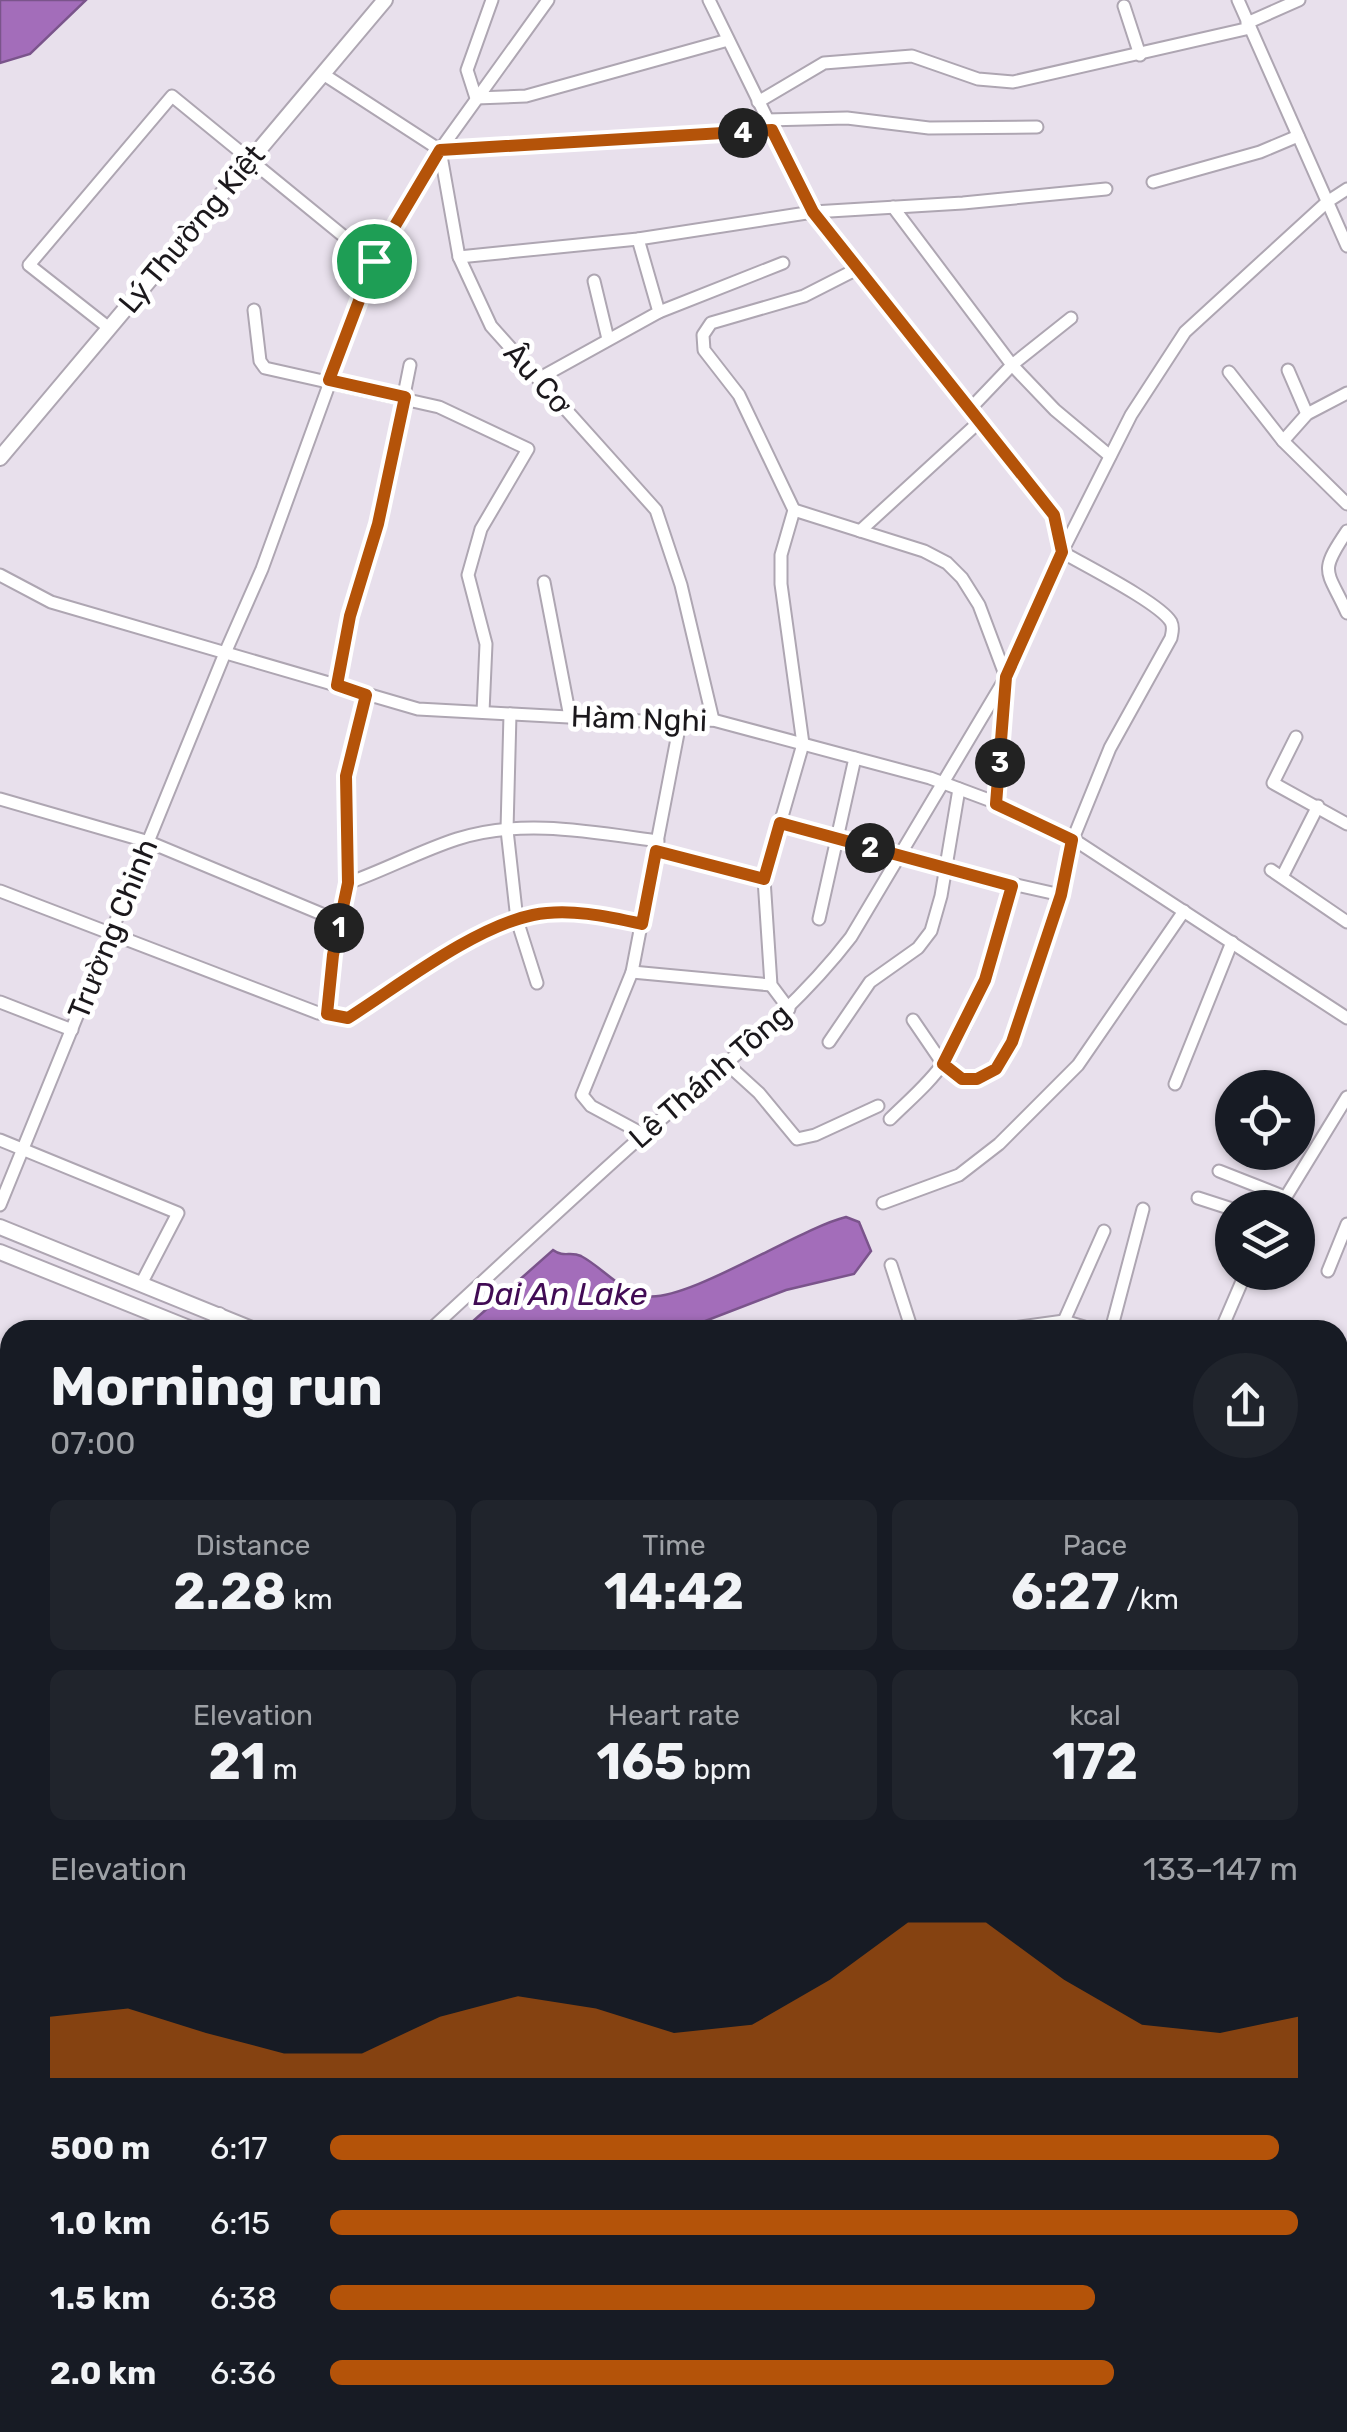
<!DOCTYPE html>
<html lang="en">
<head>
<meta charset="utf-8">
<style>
	:root { --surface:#171b24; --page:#20242c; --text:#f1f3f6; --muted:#9ea1a6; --accent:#b45309 }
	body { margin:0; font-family:Rubik,sans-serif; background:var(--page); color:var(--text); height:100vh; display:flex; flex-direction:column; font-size:38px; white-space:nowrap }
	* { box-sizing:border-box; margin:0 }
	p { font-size:32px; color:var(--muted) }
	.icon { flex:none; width:55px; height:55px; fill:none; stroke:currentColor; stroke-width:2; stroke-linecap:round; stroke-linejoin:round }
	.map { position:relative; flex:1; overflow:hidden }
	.sheet { position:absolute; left:0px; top:1320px; width:1348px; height:1112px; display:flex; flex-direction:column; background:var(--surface); border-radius:30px 30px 0 0; box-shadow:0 2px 8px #0004 }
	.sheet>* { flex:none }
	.buttons { position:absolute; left:1215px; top:1070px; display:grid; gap:20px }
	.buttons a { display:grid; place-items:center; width:100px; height:100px; border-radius:50%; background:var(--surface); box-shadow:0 2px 8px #0004; font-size:50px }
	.pin { position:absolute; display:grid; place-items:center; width:85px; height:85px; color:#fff; margin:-42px; border:5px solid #fff; border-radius:50%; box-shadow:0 2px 10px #0007 }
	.km { position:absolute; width:50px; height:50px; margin:-25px; border-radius:50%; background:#222; color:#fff; font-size:28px; line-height:50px; text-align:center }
	.round { display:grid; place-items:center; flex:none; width:105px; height:105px; border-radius:52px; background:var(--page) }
	.headline { display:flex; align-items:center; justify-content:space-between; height:170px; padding:0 50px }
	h1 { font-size:55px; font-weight:700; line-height:75px }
	.stats { display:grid; grid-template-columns:repeat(3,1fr); gap:15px; height:170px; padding:10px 50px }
	.stats div { display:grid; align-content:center; border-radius:15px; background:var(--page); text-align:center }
	.stats b { font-size:50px; font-weight:700 }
	.stats small { font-size:28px; font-weight:400 }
	.stats p { font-size:28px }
	.chart { height:280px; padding:20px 50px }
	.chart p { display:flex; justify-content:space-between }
	.chart svg { width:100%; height:180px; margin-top:10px; fill:var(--accent); opacity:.7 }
	ul { padding:0 50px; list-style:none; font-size:32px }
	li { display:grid; grid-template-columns:160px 120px 1fr; align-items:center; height:75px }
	li i { height:25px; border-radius:12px; background:var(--accent) }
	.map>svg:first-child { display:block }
	.built { fill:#dfd2e5 }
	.water { fill:#a36dba; stroke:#7a548b; stroke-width:2.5 }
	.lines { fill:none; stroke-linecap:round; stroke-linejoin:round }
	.minor-casing { stroke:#aea6b2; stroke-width:15 }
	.major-casing { stroke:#aea6b2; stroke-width:18 }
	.minor { stroke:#fff; stroke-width:11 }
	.major { stroke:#fff; stroke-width:14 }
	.route-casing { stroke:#fff; stroke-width:20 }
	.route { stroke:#b45309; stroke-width:12 }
	.labels { text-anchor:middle; stroke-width:10; stroke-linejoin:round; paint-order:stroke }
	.street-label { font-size:30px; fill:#1b181c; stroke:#fff }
	.water-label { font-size:32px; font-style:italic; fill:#410b54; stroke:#fff }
</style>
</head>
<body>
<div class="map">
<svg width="1347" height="2432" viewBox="0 0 1347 2432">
	<rect width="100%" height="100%" fill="#e8e0ec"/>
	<g class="built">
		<polygon points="0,2302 10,2303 6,2432 0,2432"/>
		<polygon points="63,2422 441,2422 441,2432 62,2432"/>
	</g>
	<g class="water">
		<polygon points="0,0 86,0 30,54 0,63"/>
		<path d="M846,1217L859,1222L871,1251L854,1274L786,1290L682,1330H463L553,1250C564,1258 570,1251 581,1256C602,1267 623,1293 646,1296C686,1303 800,1228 846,1217Z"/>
	</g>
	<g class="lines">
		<defs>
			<g id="minor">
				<polyline points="492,0 467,70 476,98 526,96 728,40"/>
				<path d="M709,0L813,212L1055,515L1062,552C1084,565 1160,603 1171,622C1174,628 1172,632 1171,638L1110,748L1073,839L1061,895L1011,1042L996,1069L977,1079H962L943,1064L913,1020"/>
				<polyline points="1238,0 1347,246"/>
				<polyline points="1124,6 1140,55"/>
				<polyline points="1247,23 1299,0"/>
				<polyline points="323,74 440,150 459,257 491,326 656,510 681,585 713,720"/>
				<polyline points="758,102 824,63 912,56 978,79 1013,82 1250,28"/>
				<polyline points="766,120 847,118 929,128 1037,127"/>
				<polyline points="440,150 772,131"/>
				<polyline points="1153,182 1260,152 1298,136"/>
				<polyline points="893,207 1012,365 1055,410 1110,456"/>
				<polyline points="459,257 638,239 813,212 963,203 1106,189"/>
				<polyline points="594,281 608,339"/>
				<polyline points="254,310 260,361 265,368 439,407 528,449 481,529 468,575 486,644 483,712"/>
				<polyline points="659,312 783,263"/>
				<polyline points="109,328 29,265 172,96 374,261"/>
				<polyline points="1288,370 1307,414"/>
				<polyline points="1229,372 1283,441 1347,504"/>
				<polyline points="538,379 659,312 638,239"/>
				<polyline points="970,409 1012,365 1071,318"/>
				<polyline points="1283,441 1307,414 1347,393"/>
				<polyline points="794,510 924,551 947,563 962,578 979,605 1006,677 997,803"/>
				<polyline points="860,531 979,422"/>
				<path d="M1347,531C1318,574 1327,569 1347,613"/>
				<polyline points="0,575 51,602 418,709 680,723 713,720 930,778 997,803 1073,839 1347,1018"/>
				<polyline points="544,582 570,717"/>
				<polyline points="337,685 350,616 378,524 410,365"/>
				<polyline points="510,714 507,830 517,920 537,983"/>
				<polyline points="1296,737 1273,783 1347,824"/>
				<polyline points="0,799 149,842 341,922"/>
				<polyline points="780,823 932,866 1061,895"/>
				<polyline points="656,851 764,879"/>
				<polyline points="1271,870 1347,922"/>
				<polyline points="1283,875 1318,806"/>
				<path d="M348,883C385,870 420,851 457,839C521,818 592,832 658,841"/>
				<path d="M0,891L318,1013L348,1017C399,985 474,927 533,915C568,908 607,916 642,924"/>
				<polyline points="819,919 855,758"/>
				<polyline points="632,972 771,985"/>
				<polyline points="0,1002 72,1030"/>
				<polyline points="789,1009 771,985 764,879 803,744 781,584 781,555 794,510 739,395 704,350 703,335 711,323 804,296 857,269"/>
				<polyline points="327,1014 333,955 348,883 347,776 366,695"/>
				<polyline points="829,1042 870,982 918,948 931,931 941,896 959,789"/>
				<polyline points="726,1063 759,1093 797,1139 815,1135 878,1106"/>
				<polyline points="1175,1084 1232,942"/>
				<path d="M890,1119C908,1101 930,1083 944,1062C980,1009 995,946 1012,886"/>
				<polyline points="643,1134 591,1106 582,1095 632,972 680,723"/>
				<polyline points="0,1140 178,1213 141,1284"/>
				<polyline points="1219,1171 1285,1197"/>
				<polyline points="1198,1198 1232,1209"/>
				<polyline points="883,1203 959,1175 999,1144 1078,1065 1184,911"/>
				<polyline points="0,1205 225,653 262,569 374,261 440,150 548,0"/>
				<polyline points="1279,1208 1347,1097"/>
				<polyline points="891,1265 912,1330"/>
				<polyline points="1328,1271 1347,1224"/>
				<polyline points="1064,1321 1104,1231"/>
				<path d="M430,1330C501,1265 571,1199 643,1135C715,1071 792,1014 851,937L1006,677L1062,552L1131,415L1185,332L1327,202L1347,189"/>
				<polyline points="999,1330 1064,1321 1094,1330"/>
				<polyline points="1111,1330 1143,1209"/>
				<polyline points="1221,1330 1246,1272"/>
				<polyline points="1338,1433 1347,1437"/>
				<polyline points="0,1458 10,1451"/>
				<polyline points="1338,1466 1347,1456"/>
				<polyline points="0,1487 10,1492"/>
				<polyline points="1338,1819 1347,1795"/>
				<polyline points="1338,1897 1347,1900"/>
				<polyline points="0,1936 10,1936"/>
				<polyline points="1338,2005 1347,1983"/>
				<polyline points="0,2021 10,2021"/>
				<polyline points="1338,2067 1347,2070"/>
				<polyline points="1338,2176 1347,2147"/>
				<polyline points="0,2195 10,2254"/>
				<polyline points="1338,2231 1347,2234"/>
				<polyline points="0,2289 10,2290"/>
				<polyline points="1338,2387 1347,2387"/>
				<polyline points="55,2432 56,2422"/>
				<polyline points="448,2432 448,2422"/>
				<polyline points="676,2432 677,2422"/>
				<polyline points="735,2432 736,2422"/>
				<polyline points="1061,2432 1063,2422"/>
				<polyline points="1202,2432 1202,2422"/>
				<polyline points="1345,2432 1347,2414"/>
			</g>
			<g id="major">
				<polyline points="0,458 385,0"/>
				<polyline points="0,1227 254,1330"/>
				<polyline points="0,1252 194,1330"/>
				<polyline points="214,1330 219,1315"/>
				<polyline points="1338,1770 1347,1775"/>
				<polyline points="1338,1792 1347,1795"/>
			</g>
		</defs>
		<use href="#minor" class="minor-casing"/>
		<use href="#major" class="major-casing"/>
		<use href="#minor" class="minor"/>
		<use href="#major" class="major"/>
	</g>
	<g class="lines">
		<defs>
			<path id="route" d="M772,130L813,212L1054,515L1062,552L1006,677L996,804L1072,840L1061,895L1012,1042L996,1069L977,1079H962L943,1064L985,980L1012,886L780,823L764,879L656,851L642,924C607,916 568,908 533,915C474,927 400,985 348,1018L327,1014L333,955L348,883L346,776L366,695L337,685L350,616L378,524L405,397L329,380L374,261L440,150Z"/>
		</defs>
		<use href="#route" class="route-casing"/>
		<use href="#route" class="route"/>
	</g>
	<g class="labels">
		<g class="street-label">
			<text transform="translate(192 229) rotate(-50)" y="10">Lý Thường Kiệt</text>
			<text transform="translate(538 379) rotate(48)" y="10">Âu Cơ</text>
			<text transform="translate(639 719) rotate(2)" y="10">Hàm Nghi</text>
			<text transform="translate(113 929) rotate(-68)" y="10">Trường Chinh</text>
			<text transform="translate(710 1076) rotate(-41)" y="10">Lê Thánh Tông</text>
		</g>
		<g class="water-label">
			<text x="560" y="1305">Dai An Lake</text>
		</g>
	</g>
</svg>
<div class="buttons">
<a><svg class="icon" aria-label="locate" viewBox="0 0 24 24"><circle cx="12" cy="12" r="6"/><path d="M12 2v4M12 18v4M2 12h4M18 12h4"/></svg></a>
<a><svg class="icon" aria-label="layers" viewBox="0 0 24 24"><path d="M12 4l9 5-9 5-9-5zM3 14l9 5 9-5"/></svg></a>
</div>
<div class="pin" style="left:374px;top:261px;background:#1e9e55"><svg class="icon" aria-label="arrive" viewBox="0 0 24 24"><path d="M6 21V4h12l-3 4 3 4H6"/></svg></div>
<b class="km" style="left:339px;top:928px">1</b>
<b class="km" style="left:870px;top:848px">2</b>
<b class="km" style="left:1000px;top:763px">3</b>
<b class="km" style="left:743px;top:133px">4</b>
<section class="sheet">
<div class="headline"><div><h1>Morning run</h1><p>07:00</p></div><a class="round"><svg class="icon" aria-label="share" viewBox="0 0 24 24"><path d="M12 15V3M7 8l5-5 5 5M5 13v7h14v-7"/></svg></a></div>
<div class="stats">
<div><p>Distance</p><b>2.28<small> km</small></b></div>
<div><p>Time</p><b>14:42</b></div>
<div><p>Pace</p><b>6:27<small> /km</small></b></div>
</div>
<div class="stats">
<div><p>Elevation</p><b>21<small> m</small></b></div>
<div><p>Heart rate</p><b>165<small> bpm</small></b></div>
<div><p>kcal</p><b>172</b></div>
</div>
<div class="chart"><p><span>Elevation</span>133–147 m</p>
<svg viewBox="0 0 160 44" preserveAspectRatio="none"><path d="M0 44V29L10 27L20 33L30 38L40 38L50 29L60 24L70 27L80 33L90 31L100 20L110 6L120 6L130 20L140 31L150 33L160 29V44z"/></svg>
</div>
<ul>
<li><b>500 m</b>6:17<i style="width:98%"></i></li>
<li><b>1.0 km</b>6:15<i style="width:100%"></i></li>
<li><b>1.5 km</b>6:38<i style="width:79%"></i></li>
<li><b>2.0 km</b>6:36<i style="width:81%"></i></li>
</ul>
</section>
</div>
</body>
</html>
